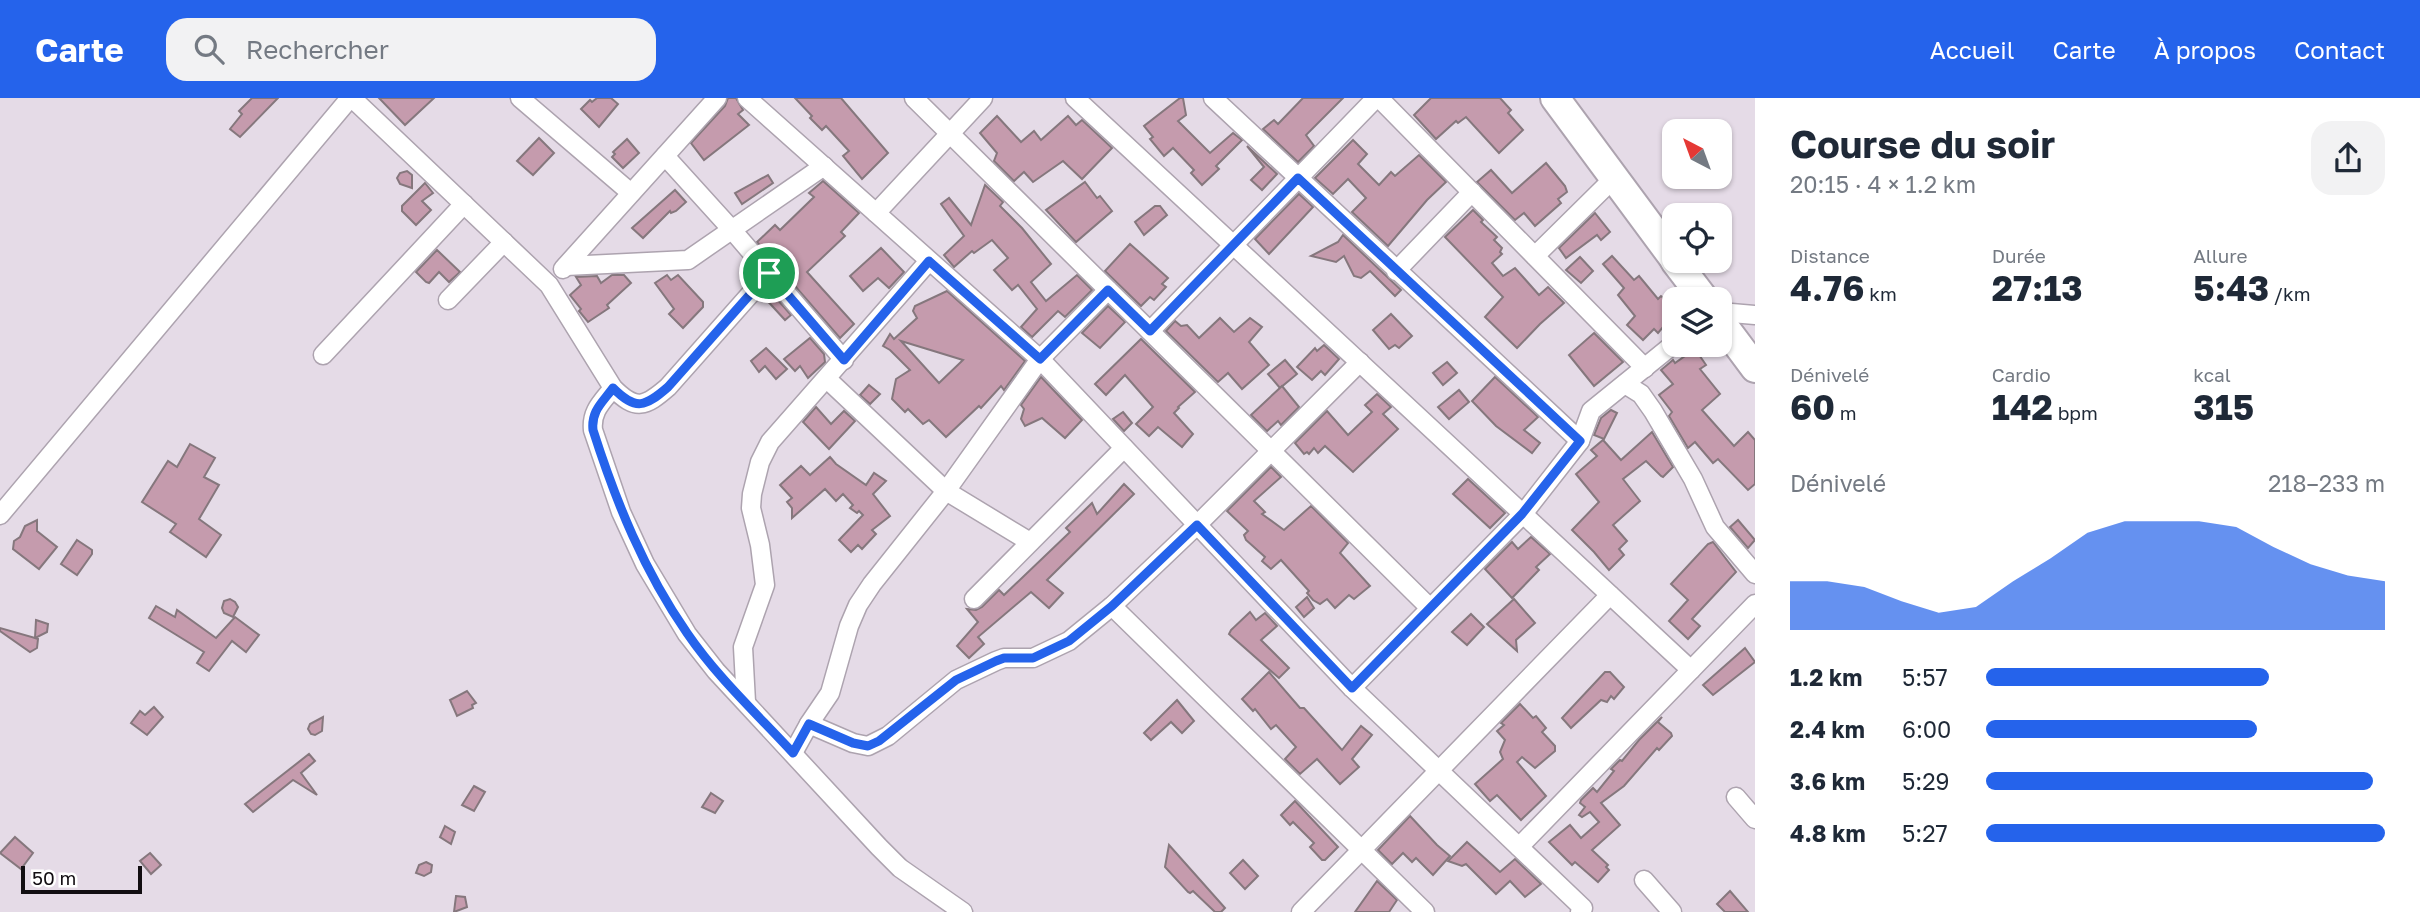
<!DOCTYPE html>
<html lang="fr">
<head>
<meta charset="utf-8">
<style>
	:root { --surface:#fff; --page:#f2f2f3; --text:#1f2937; --muted:#747a83; --accent:#2563eb }
	body { margin:0; font-family:"Golos Text",sans-serif; background:var(--page); color:var(--text); height:100vh; display:flex; flex-direction:column; font-size:26px; white-space:nowrap }
	* { box-sizing:border-box; margin:0 }
	p { font-size:23px; color:var(--muted) }
	.icon { flex:none; width:38px; height:38px; fill:none; stroke:currentColor; stroke-width:2; stroke-linecap:round; stroke-linejoin:round }
	.map { position:relative; flex:1; overflow:hidden }
	.side { display:flex; flex-direction:column; background:var(--surface); width:665px }
	.side>* { flex:none }
	.needle { width:46px; rotate:319deg }
	.buttons { position:absolute; left:1662px; top:21px; display:grid; gap:14px }
	.buttons a { display:grid; place-items:center; width:70px; height:70px; border-radius:14px; background:var(--surface); box-shadow:0 2px 5px #0004; font-size:35px }
	.scale { position:absolute; left:21px; bottom:18px; width:121px; box-sizing:border-box; padding-left:7px; border:4px solid #120e12; border-top:0; font-size:19px; line-height:24px; white-space:nowrap; color:#120e12; -webkit-text-stroke:5px #fff; paint-order:stroke }
	.pin { position:absolute; display:grid; place-items:center; width:60px; height:60px; color:#fff; margin:-30px; border:4px solid #fff; border-radius:50%; box-shadow:0 2px 7px #0007 }
	.round { display:grid; place-items:center; flex:none; width:74px; height:74px; border-radius:21px; background:var(--page) }
	.overview { display:flex; align-items:center; justify-content:space-between; height:119px; padding:0 35px }
	h1 { font-size:38px; font-weight:700; line-height:52px }
	.metrics { display:grid; grid-template-columns:repeat(3,1fr); gap:10px; height:119px; padding:7px 35px }
	.metrics div { display:grid; align-content:center }
	.metrics b { font-size:35px; font-weight:700 }
	.metrics small { font-size:19px; font-weight:400 }
	.metrics p { font-size:19px }
	.chart { height:196px; padding:14px 35px }
	.chart p { display:flex; justify-content:space-between }
	.chart svg { width:100%; height:126px; margin-top:7px; fill:var(--accent); opacity:.7 }
	ul { padding:0 35px; list-style:none; font-size:23px }
	li { display:grid; grid-template-columns:112px 84px 1fr; align-items:center; height:52px }
	li i { height:18px; border-radius:9px; background:var(--accent) }
	header { display:flex; align-items:center; gap:42px; box-sizing:border-box; height:98px; padding:0 35px; background:var(--accent); color:#fff }
	header strong { font-size:33px }
	nav { display:flex; gap:38px; margin-inline-start:auto; font-size:24px }
	.search { width:490px; height:63px; background:var(--page); display:flex; align-items:center; gap:18px; box-sizing:border-box; padding:0 24px; border-radius:21px; color:var(--muted); font-size:26px }
	main { display:flex; flex:1; min-height:0 }
	.map>svg:first-child { display:block }
	.building { fill:#c59bad; stroke:#85777d; stroke-width:2; fill-rule:evenodd }
	.lines { fill:none; stroke-linecap:round; stroke-linejoin:round }
	.minor-casing { stroke:#ada3af; stroke-width:21 }
	.trunk-casing { stroke:#ada3af; stroke-width:32 }
	.minor { stroke:#fff; stroke-width:18 }
	.trunk { stroke:#fff; stroke-width:28 }
	.route-casing { stroke:#fff; stroke-width:14 }
	.route { stroke:#2563eb; stroke-width:9 }
</style>
</head>
<body>
<header>
<strong>Carte</strong>
<div class="search"><svg class="icon" aria-label="search" viewBox="0 0 24 24"><circle cx="10" cy="10" r="6"/><path d="M15 15l6 6"/></svg>Rechercher</div>
<nav><a>Accueil</a><a>Carte</a><a>À propos</a><a>Contact</a></nav>
</header>
<main>
<div class="map">
<svg width="1755" height="814" viewBox="0 0 1755 814">
	<rect width="100%" height="100%" fill="#e5dbe7"/>
	<g class="building">
		<polygon points="252,0 278,0 240,39 230,31 242,16 239,13"/>
		<polygon points="379,0 434,0 405,27"/>
		<polygon points="597,0 611,0 618,6 599,29 581,11 590,2 592,4"/>
		<polygon points="728,0 736,0 743,12 738,16 749,27 704,62 691,45 725,8"/>
		<polygon points="795,0 841,0 888,55 862,81 843,58 849,53 826,28 822,32 810,20 812,18"/>
		<polygon points="1180,0 1183,0 1186,17 1178,23 1210,55 1233,35 1242,42 1216,68 1219,71 1202,87 1191,75 1194,72 1173,50 1164,58 1150,41 1153,39 1144,28"/>
		<polygon points="1303,0 1343,0 1306,37 1314,48 1298,64 1263,31 1274,22 1278,26"/>
		<polygon points="1431,0 1500,0 1511,12 1508,15 1523,32 1499,55 1466,19 1458,25 1456,23 1436,41 1414,17"/>
		<polygon points="997,18 1021,44 1034,33 1041,42 1068,18 1076,27 1082,22 1112,50 1082,81 1063,63 1033,84 1024,74 1014,83 994,63 997,55 980,35"/>
		<polygon points="539,40 554,55 533,77 517,63"/>
		<polygon points="627,41 639,55 623,70 612,59 615,56 613,54"/>
		<polygon points="1353,42 1367,56 1358,66 1379,87 1391,74 1395,78 1419,57 1446,84 1427,102 1388,148 1352,114 1366,100 1348,81 1333,96 1315,80"/>
		<polygon points="1247,48 1277,76 1262,92 1251,82 1264,69"/>
		<polygon points="1546,65 1565,88 1567,94 1558,101 1561,105 1535,128 1524,115 1515,122 1477,84 1491,72 1512,95"/>
		<polygon points="407,73 412,77 412,90 400,86 397,80 400,75"/>
		<polygon points="768,77 773,85 742,106 735,95"/>
		<polygon points="823,83 859,115 841,134 845,138 807,174 854,226 840,240 757,144 775,127 780,132 814,99 809,95"/>
		<polygon points="1085,84 1097,100 1100,98 1112,113 1076,144 1046,112"/>
		<polygon points="425,85 433,95 422,103 431,112 416,127 402,113 402,108"/>
		<polygon points="985,87 1003,104 1000,108 1022,130 1051,166 1031,184 1046,203 1077,177 1092,192 1065,219 1058,213 1032,239 1021,229 1037,211 1018,187 1012,192 994,172 1008,160 992,142 974,155 972,153 954,169 944,157 964,138 941,106 949,100 971,127"/>
		<polygon points="675,92 686,104 676,113 671,115 670,113 643,140 632,130"/>
		<polygon points="1299,96 1313,109 1269,156 1255,141"/>
		<polygon points="1155,108 1160,108 1167,117 1144,137 1135,124"/>
		<polygon points="1473,112 1483,122 1481,124 1497,139 1494,142 1502,150 1500,154 1502,156 1492,165 1503,178 1515,170 1539,197 1548,189 1564,205 1540,226 1517,250 1485,219 1503,199 1445,139"/>
		<polygon points="1595,115 1610,134 1601,142 1597,137 1566,160 1559,150"/>
		<polygon points="1343,137 1401,192 1395,198 1370,173 1361,180 1354,178 1344,158 1336,164 1311,158 1338,144"/>
		<polygon points="1130,146 1168,180 1162,186 1166,189 1154,202 1150,199 1141,208 1105,173"/>
		<polygon points="881,150 904,174 889,190 878,180 863,193 850,178"/>
		<polygon points="437,152 460,174 449,184 439,174 429,185 426,184 416,174"/>
		<polygon points="1612,158 1634,182 1639,178 1658,201 1661,198 1675,210 1675,215 1658,235 1654,231 1643,242 1627,227 1635,218 1618,197 1624,190 1603,166"/>
		<polygon points="1580,159 1593,173 1581,185 1566,172"/>
		<polygon points="612,177 624,177 631,185 607,207 609,210 588,224 579,213 581,211 570,197 581,187 576,179 597,178 601,185"/>
		<polygon points="667,177 671,182 678,177 703,204 703,209 683,230 669,216 674,211 655,185"/>
		<polygon points="769,192 791,217 785,222 763,198"/>
		<path d="M947,193L1025,263L1004,292L1001,288L981,310L979,308L946,339L929,322L923,326L908,311L905,314L892,301L896,281L910,272L890,252L883,248L890,236L894,241L917,220L913,213L915,208ZM901,243L963,262L939,285Z"/>
		<polygon points="1108,208 1125,224 1100,250 1082,235"/>
		<polygon points="1391,216 1412,238 1399,250 1395,247 1389,251 1373,232"/>
		<polygon points="1220,220 1234,234 1250,220 1262,229 1249,244 1269,267 1242,291 1228,275 1218,284 1166,233 1175,223 1181,228 1187,227 1199,240"/>
		<polygon points="1594,235 1623,264 1594,288 1569,257"/>
		<polygon points="810,240 824,256 825,264 808,280 800,268 795,273 784,261"/>
		<polygon points="1141,241 1195,294 1178,309 1179,310 1174,315 1193,336 1182,349 1158,329 1149,338 1136,326 1153,309 1125,277 1106,297 1095,286"/>
		<polygon points="1324,247 1339,261 1325,277 1321,273 1312,282 1297,269 1315,250 1317,253"/>
		<polygon points="766,250 787,271 776,281 765,268 759,274 751,263"/>
		<polygon points="1695,251 1706,267 1700,271 1720,296 1702,312 1734,348 1748,334 1755,342 1755,386 1748,392 1718,361 1713,365 1695,344 1688,350 1669,318 1672,314 1659,297 1673,286 1661,272 1673,262 1675,265"/>
		<polygon points="1285,262 1297,276 1280,290 1268,276"/>
		<polygon points="1447,264 1457,275 1443,287 1433,275"/>
		<polygon points="1041,279 1082,322 1065,340 1042,320 1025,328 1021,321 1024,311 1021,307"/>
		<polygon points="1495,279 1538,319 1524,332 1540,345 1532,355 1496,328 1472,303"/>
		<polygon points="869,287 880,296 870,306 860,297"/>
		<polygon points="1282,288 1299,309 1281,327 1278,323 1267,333 1251,317"/>
		<polygon points="1459,292 1469,304 1449,321 1438,309"/>
		<polygon points="1377,296 1391,309 1383,316 1398,331 1353,374 1325,348 1318,355 1314,350 1309,356 1307,354 1304,356 1295,345 1327,313 1348,337 1372,314 1365,307"/>
		<polygon points="816,309 831,326 844,313 855,323 829,351 803,324"/>
		<polygon points="1611,312 1617,315 1604,341 1594,337 1601,320"/>
		<polygon points="1123,314 1132,325 1124,333 1113,321"/>
		<polygon points="1652,334 1673,369 1663,379 1661,378 1646,363 1623,381 1640,403 1613,427 1627,443 1619,451 1624,457 1609,472 1594,454 1572,432 1599,404 1576,376 1597,358 1591,352 1603,342 1621,362"/>
		<polygon points="190,346 215,360 204,379 219,387 199,421 221,437 206,459 170,434 176,426 142,404 168,363 177,369"/>
		<polygon points="830,359 836,366 866,387 874,375 886,383 873,396 890,418 872,432 876,436 862,451 858,447 851,454 839,442 863,417 859,413 857,415 850,410 853,407 843,396 836,403 825,391 792,420 792,410 787,404 792,400 780,387 801,368 810,377"/>
		<polygon points="1271,369 1281,379 1254,403 1265,414 1262,416 1284,432 1311,408 1348,445 1340,455 1370,488 1354,501 1349,497 1335,510 1327,501 1320,506 1313,502 1307,495 1309,493 1281,462 1271,471 1262,463 1265,459 1246,442 1244,437 1248,433 1227,413"/>
		<polygon points="1468,381 1505,415 1490,430 1453,396"/>
		<polygon points="1124,386 1134,396 1047,482 1063,495 1049,510 1031,494 978,539 984,546 969,560 957,548 978,524 967,511 976,512 982,509 999,492 1004,497 1070,434 1066,430 1092,405 1097,416"/>
		<polygon points="37,422 37,433 57,449 39,471 13,451 14,443 20,439 25,428"/>
		<polygon points="1738,422 1755,442 1748,450 1730,429"/>
		<polygon points="1531,439 1550,456 1536,469 1539,472 1512,500 1485,471 1512,444 1518,451"/>
		<polygon points="77,442 92,452 92,456 77,477 61,466"/>
		<polygon points="1713,444 1736,474 1692,521 1700,528 1688,541 1669,523 1688,502 1671,486 1708,446"/>
		<polygon points="1307,499 1314,510 1304,519 1296,509"/>
		<polygon points="230,501 235,504 238,509 233,519 224,515 222,510 224,503"/>
		<polygon points="1514,501 1535,525 1516,542 1517,553 1487,526"/>
		<polygon points="156,508 175,519 177,512 216,540 235,519 259,537 246,554 232,543 209,573 197,565 204,554 149,520"/>
		<polygon points="1250,514 1256,522 1265,515 1277,528 1261,542 1289,570 1279,580 1229,536 1231,532"/>
		<polygon points="1471,516 1484,529 1467,547 1452,534"/>
		<polygon points="36,522 48,526 47,534 35,540 38,541 37,550 30,554 0,533 0,530 35,540"/>
		<polygon points="1745,550 1755,564 1713,597 1703,587"/>
		<polygon points="1269,574 1300,610 1304,610 1342,652 1361,628 1372,637 1352,661 1359,669 1340,686 1317,661 1300,676 1285,661 1296,649 1276,627 1271,631 1255,611 1253,613 1242,601"/>
		<polygon points="1605,574 1610,574 1624,589 1614,601 1611,598 1607,604 1601,602 1571,630 1562,620"/>
		<polygon points="467,593 476,605 472,607 473,610 457,618 450,602"/>
		<polygon points="1177,602 1194,623 1182,635 1171,624 1151,642 1144,635"/>
		<polygon points="1520,606 1533,620 1536,618 1546,630 1542,634 1555,648 1555,653 1535,670 1522,659 1517,664 1546,698 1521,722 1497,697 1490,703 1475,686 1503,661 1500,654 1505,642 1497,633 1504,627 1501,625"/>
		<polygon points="154,609 163,619 147,637 131,625 140,613 145,617"/>
		<polygon points="323,619 322,633 315,637 311,636 308,631 310,626"/>
		<polygon points="1662,619 1658,624 1671,635 1672,638 1659,652 1657,650 1624,688 1601,705 1620,727 1592,752 1608,767 1606,769 1609,772 1598,784 1575,764 1572,767 1549,744 1570,727 1581,740 1599,724 1590,714 1582,719 1579,717 1585,709 1580,705 1581,702 1593,690 1597,694 1614,673 1611,671 1620,662 1622,663 1639,642"/>
		<polygon points="309,656 315,663 301,675 317,697 293,682 253,714 245,706"/>
		<polygon points="474,688 485,694 474,713 462,707"/>
		<polygon points="711,695 723,703 715,715 702,709"/>
		<polygon points="1295,703 1338,749 1325,762 1322,762 1310,749 1314,745 1293,724 1290,727 1281,717"/>
		<polygon points="1410,718 1437,747 1450,758 1433,777 1416,760 1412,764 1403,755 1392,766 1378,752"/>
		<polygon points="445,728 455,734 451,746 440,739"/>
		<polygon points="15,739 33,755 21,771 0,755"/>
		<polygon points="1467,744 1500,774 1515,761 1541,786 1525,799 1510,783 1496,796 1466,766 1462,768 1448,763"/>
		<polygon points="1169,747 1225,810 1221,814 1215,814 1193,793 1190,795 1188,794 1165,769"/>
		<polygon points="150,755 161,767 151,776 140,763"/>
		<polygon points="1243,762 1258,778 1245,791 1230,775"/>
		<polygon points="426,764 432,767 431,774 424,778 416,775 419,767"/>
		<polygon points="1377,783 1397,802 1389,814 1355,814"/>
		<polygon points="1730,793 1748,814 1725,814 1717,806"/>
		<polygon points="456,798 465,799 467,809 454,814"/>
	</g>
	<g class="lines">
		<defs>
			<g id="minor">
				<path d="M352,0L549,187L613,290C636,313 645,309 668,289L769,175"/>
				<polyline points="520,0 631,95"/>
				<polyline points="747,0 1040,261 1352,590 1583,810 1580,814"/>
				<polyline points="914,0 1430,510"/>
				<polyline points="1075,0 1691,572"/>
				<polyline points="1213,0 1580,343"/>
				<polyline points="1379,0 1645,270"/>
				<polyline points="665,58 733,133 844,262"/>
				<polyline points="876,115 983,0"/>
				<polyline points="1535,158 1614,80"/>
				<polyline points="566,168 688,162 824,68"/>
				<polyline points="563,171 717,0"/>
				<polyline points="1396,173 1472,94"/>
				<polyline points="448,202 504,144"/>
				<polyline points="1720,214 1755,217"/>
				<polyline points="1150,233 1376,0"/>
				<polyline points="323,257 464,106"/>
				<polyline points="827,281 946,393 1030,444"/>
				<polyline points="1625,286 1641,296 1653,313 1693,381 1715,429 1755,476"/>
				<path d="M613,290C602,304 591,313 593,332L621,414L645,466L687,536L716,573L879,749L900,770L963,814"/>
				<polyline points="0,417 350,0"/>
				<polyline points="974,501 1124,350"/>
				<polyline points="1112,508 1425,814"/>
				<polyline points="1352,590 1523,416 1580,343 1591,313 1675,245"/>
				<polyline points="746,604 743,549 765,487 760,447 751,410 752,396 760,364 770,344 929,163"/>
				<polyline points="809,626 853,645 868,648 888,638 956,582 996,563 1004,560 1033,560 1069,543 1112,508 1197,427 1360,264"/>
				<polyline points="793,655 809,626 830,595 849,528 858,507 872,486 946,393 1040,261 1108,192"/>
				<polyline points="1736,699 1755,721"/>
				<polyline points="1519,749 1755,506"/>
				<polyline points="1644,782 1672,814"/>
				<polyline points="1301,814 1610,497"/>
			</g>
			<g id="trunk">
				<polyline points="1555,0 1675,162"/>
				<polyline points="1675,163 1704,201"/>
				<polyline points="1720,223 1755,270"/>
			</g>
		</defs>
		<use href="#minor" class="minor-casing"/>
		<use href="#trunk" class="trunk-casing"/>
		<use href="#minor" class="minor"/>
		<use href="#trunk" class="trunk"/>
	</g>
	<g class="lines">
		<defs>
			<path id="route" d="M1298,80L1580,343L1522,416L1352,590L1197,427L1112,508L1069,543L1033,560H1004L996,563L956,582L879,643L868,648L853,645L809,626L793,655C757,616 717,579 687,535C644,473 616,404 593,332C591,313 602,305 613,290C636,313 645,309 668,289L769,175L844,262L929,163L1040,261L1108,192L1150,233Z"/>
		</defs>
		<use href="#route" class="route-casing"/>
		<use href="#route" class="route"/>
	</g>
</svg>
<div class="buttons">
<a><svg class="needle" viewBox="-14 -14 28 28"><path d="M0-13l5 13h-10z" fill="#e53935"/><path d="M0 13l5-13h-10z" fill="#747a83"/></svg></a>
<a><svg class="icon" aria-label="locate" viewBox="0 0 24 24"><circle cx="12" cy="12" r="6"/><path d="M12 2v4M12 18v4M2 12h4M18 12h4"/></svg></a>
<a><svg class="icon" aria-label="layers" viewBox="0 0 24 24"><path d="M12 4l9 5-9 5-9-5zM3 14l9 5 9-5"/></svg></a>
</div>
<div class="scale">50 m</div>
<div class="pin" style="left:769px;top:175px;background:#1e9e55"><svg class="icon" aria-label="arrive" viewBox="0 0 24 24"><path d="M6 21V4h12l-3 4 3 4H6"/></svg></div>
</div>
<section class="side">
<div class="overview"><div><h1>Course du soir</h1><p>20:15 · 4 × 1.2 km</p></div><a class="round"><svg class="icon" aria-label="share" viewBox="0 0 24 24"><path d="M12 15V3M7 8l5-5 5 5M5 13v7h14v-7"/></svg></a></div>
<div class="metrics">
<div><p>Distance</p><b>4.76<small> km</small></b></div>
<div><p>Durée</p><b>27:13</b></div>
<div><p>Allure</p><b>5:43<small> /km</small></b></div>
</div>
<div class="metrics">
<div><p>Dénivelé</p><b>60<small> m</small></b></div>
<div><p>Cardio</p><b>142<small> bpm</small></b></div>
<div><p>kcal</p><b>315</b></div>
</div>
<div class="chart"><p><span>Dénivelé</span>218–233 m</p>
<svg viewBox="0 0 160 44" preserveAspectRatio="none"><path d="M0 44V27L10 27L20 29L30 34L40 38L50 36L60 27L70 19L80 10L90 6L100 6L110 6L120 8L130 15L140 21L150 25L160 27V44z"/></svg>
</div>
<ul>
<li><b>1.2 km</b>5:57<i style="width:71%"></i></li>
<li><b>2.4 km</b>6:00<i style="width:68%"></i></li>
<li><b>3.6 km</b>5:29<i style="width:97%"></i></li>
<li><b>4.8 km</b>5:27<i style="width:100%"></i></li>
</ul>
</section>
</main>
</body>
</html>
